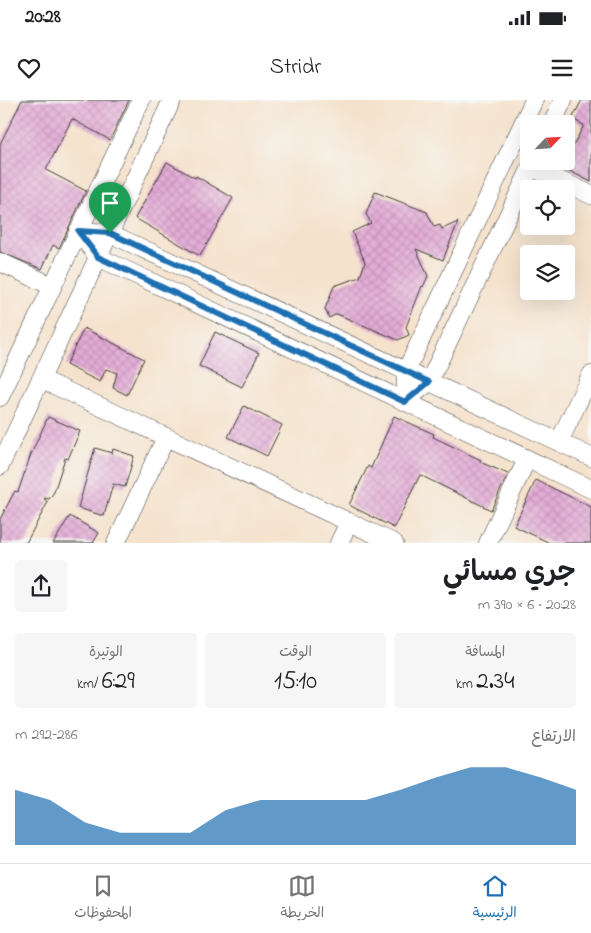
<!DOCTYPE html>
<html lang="ar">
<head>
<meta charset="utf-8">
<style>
	:root { --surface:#fff; --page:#f6f6f6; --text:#202124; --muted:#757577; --line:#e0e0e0; --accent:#1f6fb2 }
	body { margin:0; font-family:"Indie Flower","Playpen Sans Arabic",sans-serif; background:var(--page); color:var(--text); direction:rtl; height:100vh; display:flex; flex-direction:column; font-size:19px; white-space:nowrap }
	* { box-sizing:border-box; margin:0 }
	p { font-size:16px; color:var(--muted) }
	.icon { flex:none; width:28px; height:28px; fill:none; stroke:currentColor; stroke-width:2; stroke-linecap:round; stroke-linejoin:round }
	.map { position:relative; height:443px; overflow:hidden; direction:ltr }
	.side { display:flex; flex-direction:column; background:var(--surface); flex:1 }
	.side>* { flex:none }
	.needle { width:32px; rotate:65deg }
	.fabs { position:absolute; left:520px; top:15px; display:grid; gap:10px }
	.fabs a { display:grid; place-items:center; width:55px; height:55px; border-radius:5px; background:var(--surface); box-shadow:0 5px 20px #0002; font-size:25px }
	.pin { position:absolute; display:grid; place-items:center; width:42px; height:42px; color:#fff; margin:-51px -21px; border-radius:50% 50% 50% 0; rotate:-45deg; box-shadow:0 0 5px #0007 }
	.pin .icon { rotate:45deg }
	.round { display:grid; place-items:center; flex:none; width:52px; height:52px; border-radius:5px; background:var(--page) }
	.overview { display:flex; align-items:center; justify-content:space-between; height:85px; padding:0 15px }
	h1 { font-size:28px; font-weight:600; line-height:38px }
	.stats { display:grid; grid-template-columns:repeat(3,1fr); gap:8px; height:85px; padding:5px 15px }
	.stats div { display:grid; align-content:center; border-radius:5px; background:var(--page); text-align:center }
	.stats b { font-size:25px; font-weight:600 }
	.stats small { font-size:14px; font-weight:400 }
	.stats p { font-size:14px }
	.chart { height:140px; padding:10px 15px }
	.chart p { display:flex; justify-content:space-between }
	.chart svg { width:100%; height:90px; margin-top:5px; fill:var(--accent); opacity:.7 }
	.status { display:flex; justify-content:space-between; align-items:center; height:35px; padding:0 25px; background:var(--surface); direction:ltr }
	.status svg { height:14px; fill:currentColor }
	header { display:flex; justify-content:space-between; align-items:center; height:65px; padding:0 15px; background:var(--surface); font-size:22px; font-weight:600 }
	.tabs { display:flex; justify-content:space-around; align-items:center; height:70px; border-top:1px solid var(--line); background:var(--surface); font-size:14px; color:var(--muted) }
	.tabs a { display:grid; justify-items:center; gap:2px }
	.tabs .active { color:var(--accent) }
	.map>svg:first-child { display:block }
	.building { fill:url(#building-cross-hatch) }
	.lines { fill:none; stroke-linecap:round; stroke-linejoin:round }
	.minor-casing { stroke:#3d3a36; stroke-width:19 }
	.minor { stroke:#fff; stroke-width:18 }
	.route-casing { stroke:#fff; stroke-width:10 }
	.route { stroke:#1f6fb2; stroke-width:6 }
</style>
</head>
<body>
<div class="status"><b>20:28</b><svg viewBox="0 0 49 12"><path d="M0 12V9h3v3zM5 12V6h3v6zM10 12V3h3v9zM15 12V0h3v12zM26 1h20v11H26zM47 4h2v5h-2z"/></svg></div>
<header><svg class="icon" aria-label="menu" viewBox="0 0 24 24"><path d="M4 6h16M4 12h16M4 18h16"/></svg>Stridr<svg class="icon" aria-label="heart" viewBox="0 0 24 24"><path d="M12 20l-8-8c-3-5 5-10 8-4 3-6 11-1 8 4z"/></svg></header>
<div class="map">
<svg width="591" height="443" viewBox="0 0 591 443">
	<defs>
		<pattern id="building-cross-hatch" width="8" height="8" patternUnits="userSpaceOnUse" patternTransform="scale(1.25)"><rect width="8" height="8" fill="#e3acd6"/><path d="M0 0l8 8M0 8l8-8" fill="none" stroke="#c293b7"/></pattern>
	</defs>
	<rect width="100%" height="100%" fill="#f6f6f2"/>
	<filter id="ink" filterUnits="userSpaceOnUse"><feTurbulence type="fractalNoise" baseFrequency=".02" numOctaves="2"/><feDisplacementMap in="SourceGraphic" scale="10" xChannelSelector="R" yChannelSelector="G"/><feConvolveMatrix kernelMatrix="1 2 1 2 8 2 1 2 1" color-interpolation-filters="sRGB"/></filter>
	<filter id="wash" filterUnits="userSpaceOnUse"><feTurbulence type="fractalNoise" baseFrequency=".0096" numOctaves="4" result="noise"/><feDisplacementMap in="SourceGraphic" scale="20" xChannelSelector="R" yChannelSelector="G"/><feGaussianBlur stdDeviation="1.12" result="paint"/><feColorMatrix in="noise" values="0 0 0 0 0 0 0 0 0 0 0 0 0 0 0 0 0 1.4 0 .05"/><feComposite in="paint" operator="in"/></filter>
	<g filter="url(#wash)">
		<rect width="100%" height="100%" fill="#f5e2cc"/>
		<g id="blocks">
			<g class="building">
				<polygon points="22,0 129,0 110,40 72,19 46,70 86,91 59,148 53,145 42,169 0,152 0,44"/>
				<polygon points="582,0 591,0 591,82 562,67 584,25 572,19"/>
				<polygon points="167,62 195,78 196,76 233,98 200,156 135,118"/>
				<polygon points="375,92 427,112 434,127 440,125 442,129 458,122 443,160 416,149 428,176 423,187 422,186 406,227 409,235 398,240 337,214 329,218 325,209 334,186 360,177 365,162 352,132 371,123 366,114"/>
				<polygon points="84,228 144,259 127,295 113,288 117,273 106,269 100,282 66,265"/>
				<polygon points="215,232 259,253 242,287 199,266"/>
				<polygon points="244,306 282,325 267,356 228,337"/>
				<polygon points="394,316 434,334 433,337 481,360 480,362 508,374 491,410 420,375 394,428 349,405 368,366 371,368"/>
				<polygon points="48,317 80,331 68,359 65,358 54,392 49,399 45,398 44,399 48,402 26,443 0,443 0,419 15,391 18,392 31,354"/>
				<polygon points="95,348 112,353 113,349 134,356 125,387 113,384 104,416 78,408"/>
				<polygon points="536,380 591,407 591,443 550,443 514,426"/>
				<polygon points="70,416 99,433 93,443 53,443"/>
			</g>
		</g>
	</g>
	<g filter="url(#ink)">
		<use href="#blocks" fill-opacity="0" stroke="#3d3a36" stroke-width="1"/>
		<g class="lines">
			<defs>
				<g id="minor">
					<polyline points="552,24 563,0"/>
					<polyline points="534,61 429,282 405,301 406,271 534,0"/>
					<polyline points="531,67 591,95"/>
					<polyline points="78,131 98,157 591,389"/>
					<polyline points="78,131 109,133 591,357"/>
					<polyline points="0,162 52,186"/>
					<polyline points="41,279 394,443"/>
					<polyline points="0,297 141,0"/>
					<polyline points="559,342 591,275"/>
					<polyline points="0,366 172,0"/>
					<polyline points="116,443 166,337"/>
					<polyline points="339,443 349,422"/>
					<polyline points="488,443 527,359"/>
				</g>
			</defs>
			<use href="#minor" class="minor-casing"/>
			<use href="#minor" class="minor"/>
		</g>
	</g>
	<g class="lines" filter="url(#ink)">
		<defs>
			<polygon id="route" points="78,131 110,133 429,282 405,302 98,157"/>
		</defs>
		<use href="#route" class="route-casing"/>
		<use href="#route" class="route"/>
	</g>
</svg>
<div class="fabs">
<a><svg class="needle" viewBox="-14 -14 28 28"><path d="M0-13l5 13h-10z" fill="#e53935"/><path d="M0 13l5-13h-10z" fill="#757577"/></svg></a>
<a><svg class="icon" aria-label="locate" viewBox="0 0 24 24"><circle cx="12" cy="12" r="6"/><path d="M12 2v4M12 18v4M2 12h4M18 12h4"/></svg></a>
<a><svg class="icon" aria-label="layers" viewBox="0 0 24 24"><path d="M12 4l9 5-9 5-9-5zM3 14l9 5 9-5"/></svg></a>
</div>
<div class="pin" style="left:110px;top:133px;background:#1e9e55"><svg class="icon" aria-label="arrive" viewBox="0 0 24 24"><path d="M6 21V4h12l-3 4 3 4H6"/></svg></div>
</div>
<section class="side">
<div class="overview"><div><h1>جري مسائي</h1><p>20:28 · 6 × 390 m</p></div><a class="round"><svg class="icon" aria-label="share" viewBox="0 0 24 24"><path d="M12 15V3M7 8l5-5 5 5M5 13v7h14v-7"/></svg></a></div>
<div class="stats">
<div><p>المسافة</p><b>2.34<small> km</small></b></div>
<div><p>الوقت</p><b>15:10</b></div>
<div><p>الوتيرة</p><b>6:29<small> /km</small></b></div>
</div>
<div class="chart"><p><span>الارتفاع</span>286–292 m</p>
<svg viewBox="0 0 160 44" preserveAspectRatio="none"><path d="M0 44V17L10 22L20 33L30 38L40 38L50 38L60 27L70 22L80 22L90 22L100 22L110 17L120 11L130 6L140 6L150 11L160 17V44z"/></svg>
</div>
</section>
<nav class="tabs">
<a class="active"><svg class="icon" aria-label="home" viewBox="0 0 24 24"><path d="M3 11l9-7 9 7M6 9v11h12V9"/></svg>الرئيسية</a>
<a><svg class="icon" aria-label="map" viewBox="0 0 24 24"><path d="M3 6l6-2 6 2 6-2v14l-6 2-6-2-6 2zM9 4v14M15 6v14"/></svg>الخريطة</a>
<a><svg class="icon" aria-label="saved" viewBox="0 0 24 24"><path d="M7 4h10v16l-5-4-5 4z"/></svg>المحفوظات</a>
</nav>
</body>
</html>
